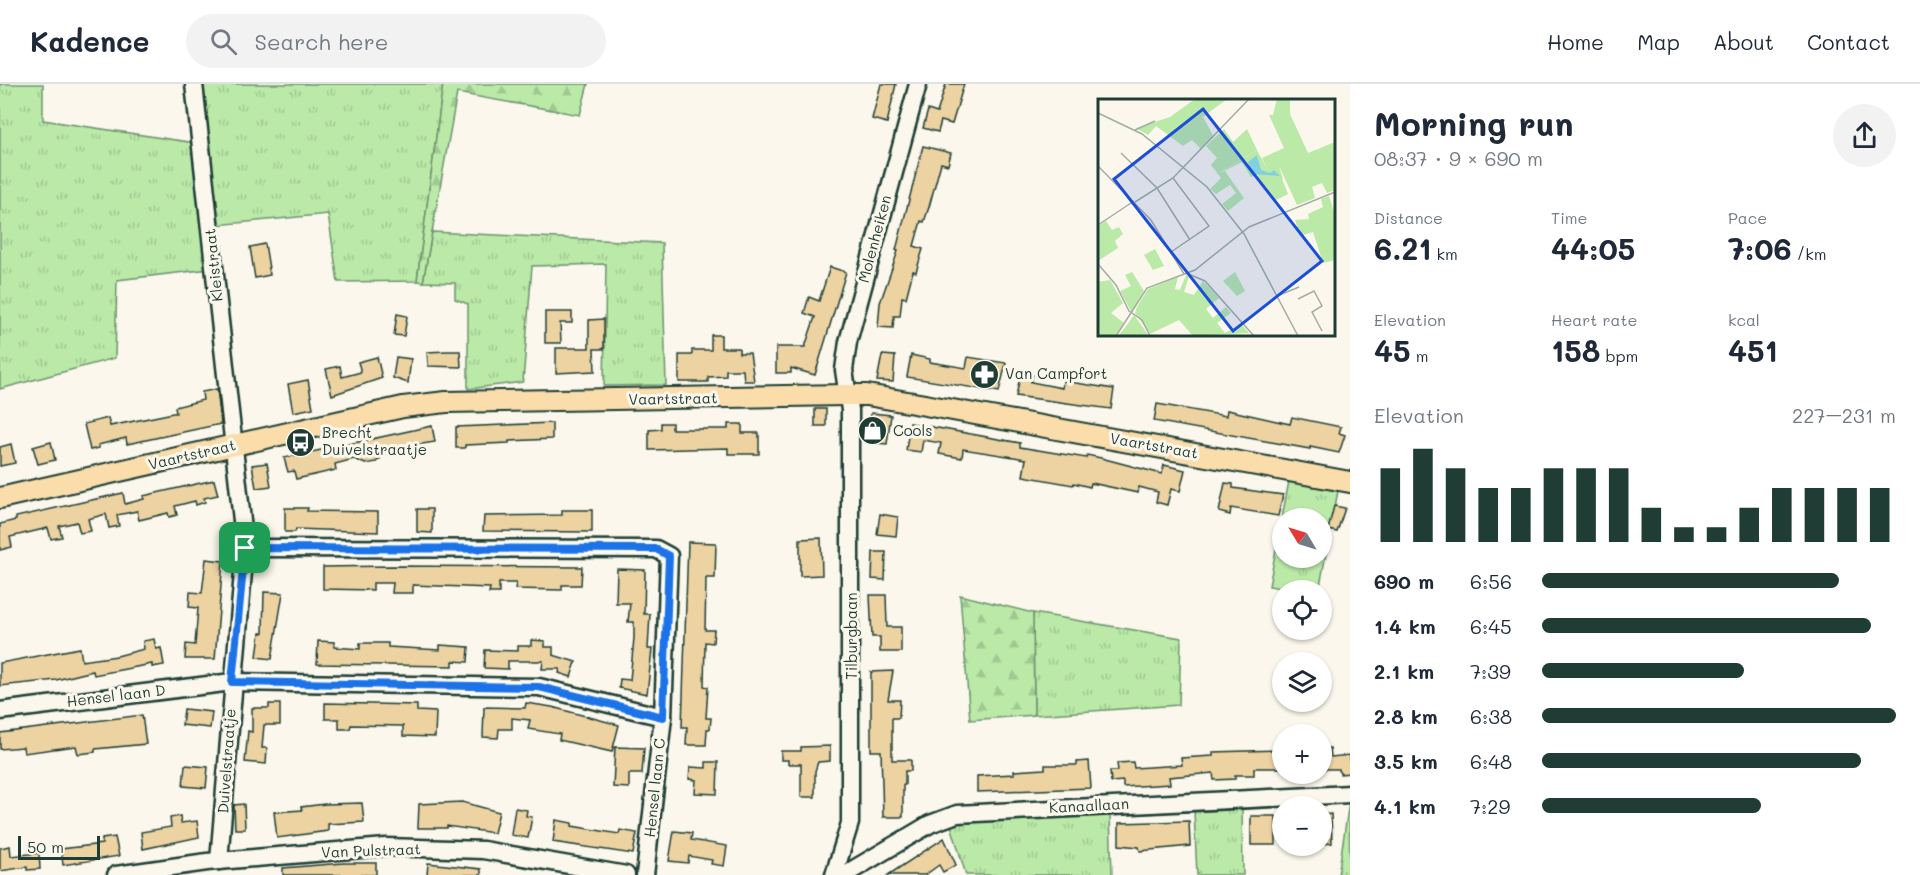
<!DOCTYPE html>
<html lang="en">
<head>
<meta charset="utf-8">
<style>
	:root { --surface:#fff; --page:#f2f2f3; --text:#1f2937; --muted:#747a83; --line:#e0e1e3; --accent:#1f3d34 }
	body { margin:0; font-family:Mali,sans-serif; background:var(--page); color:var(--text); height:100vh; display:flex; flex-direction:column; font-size:22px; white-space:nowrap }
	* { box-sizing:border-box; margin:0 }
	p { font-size:20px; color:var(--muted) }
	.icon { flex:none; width:33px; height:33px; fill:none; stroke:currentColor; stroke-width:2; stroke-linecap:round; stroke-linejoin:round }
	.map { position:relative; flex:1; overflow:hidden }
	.details { display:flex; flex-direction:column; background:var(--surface); width:570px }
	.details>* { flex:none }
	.needle { width:39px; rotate:308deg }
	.controls { position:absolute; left:1272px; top:424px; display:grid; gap:12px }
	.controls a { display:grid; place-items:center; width:60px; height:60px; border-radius:50%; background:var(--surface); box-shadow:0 2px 4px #0004; font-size:30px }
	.scale { position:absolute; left:18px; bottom:15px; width:82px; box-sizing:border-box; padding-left:6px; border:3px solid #1f3d34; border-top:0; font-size:16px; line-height:21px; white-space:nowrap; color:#1f3d34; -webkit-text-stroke:4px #fbf7ec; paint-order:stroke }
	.pin { position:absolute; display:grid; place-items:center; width:51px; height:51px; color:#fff; margin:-26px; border-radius:12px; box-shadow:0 3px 9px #0006 }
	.round { display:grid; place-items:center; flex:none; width:63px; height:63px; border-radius:32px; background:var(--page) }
	.overview { display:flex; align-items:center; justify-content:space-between; height:102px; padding:0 24px }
	h1 { font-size:33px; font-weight:700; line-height:45px }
	.figures { display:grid; grid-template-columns:repeat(3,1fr); gap:9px; height:102px; padding:6px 24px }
	.figures div { display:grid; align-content:center }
	.figures b { font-size:30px; font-weight:700 }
	.figures small { font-size:16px; font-weight:400 }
	.figures p { font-size:16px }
	.chart { height:168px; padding:12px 24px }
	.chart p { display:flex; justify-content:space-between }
	.chart svg { width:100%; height:108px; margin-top:6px; stroke:var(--accent); stroke-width:6 }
	ul { padding:0 24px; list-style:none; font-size:20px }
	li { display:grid; grid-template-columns:96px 72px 1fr; align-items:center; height:45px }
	li i { height:15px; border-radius:8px; background:var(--accent) }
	header { display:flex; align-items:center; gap:36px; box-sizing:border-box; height:84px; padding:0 30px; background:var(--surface); border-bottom:2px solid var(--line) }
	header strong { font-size:28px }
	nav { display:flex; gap:33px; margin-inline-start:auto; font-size:21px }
	.search { width:420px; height:54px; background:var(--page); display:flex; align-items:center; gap:15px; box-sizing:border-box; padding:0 21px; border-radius:33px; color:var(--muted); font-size:22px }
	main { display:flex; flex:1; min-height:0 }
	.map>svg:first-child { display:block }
	.grass { fill:url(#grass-tufts); stroke:#6c936e; stroke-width:1.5; fill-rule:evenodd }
	.forest { fill:url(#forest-firs); stroke:#6c936e; stroke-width:1.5 }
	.building { fill:#edd3a2; stroke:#1f3d34; stroke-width:1.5 }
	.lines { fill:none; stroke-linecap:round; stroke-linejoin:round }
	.minor-casing { stroke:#1f3d34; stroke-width:21 }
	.major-casing { stroke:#1f3d34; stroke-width:24 }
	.minor { stroke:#fbf7ec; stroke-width:16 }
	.major { stroke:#faddab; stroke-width:20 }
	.route-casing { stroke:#fff; stroke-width:12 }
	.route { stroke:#1a73e8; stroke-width:8 }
	.labels { text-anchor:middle; stroke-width:6; stroke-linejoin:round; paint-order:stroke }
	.street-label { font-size:15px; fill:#1f3d34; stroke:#fbf7ec }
	.poi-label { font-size:15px; fill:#1f3d34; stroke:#fbf7ec; text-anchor:start }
	.inset-road { fill:none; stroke:#a3ada2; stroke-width:1.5 }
	.view { fill:#1d4ed8; fill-opacity:0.15; stroke:#1d4ed8; stroke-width:3 }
	.inset-edge { fill:none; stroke:#1f3d34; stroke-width:3 }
</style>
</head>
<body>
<header>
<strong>Kadence</strong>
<div class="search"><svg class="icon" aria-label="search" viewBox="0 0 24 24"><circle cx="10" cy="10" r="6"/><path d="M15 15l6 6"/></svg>Search here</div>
<nav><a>Home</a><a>Map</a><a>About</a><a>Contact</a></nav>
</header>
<main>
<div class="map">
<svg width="1350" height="791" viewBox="0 0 1350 791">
	<defs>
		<pattern id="grass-tufts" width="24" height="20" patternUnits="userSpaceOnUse" patternTransform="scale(1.5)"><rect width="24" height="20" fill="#bae9a8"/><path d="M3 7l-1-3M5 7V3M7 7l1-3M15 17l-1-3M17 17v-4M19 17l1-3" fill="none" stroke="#9fc991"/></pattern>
		<pattern id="forest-firs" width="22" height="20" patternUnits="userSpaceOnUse" patternTransform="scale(1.5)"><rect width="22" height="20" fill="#bae9a8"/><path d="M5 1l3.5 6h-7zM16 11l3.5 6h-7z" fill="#9fc991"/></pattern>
	</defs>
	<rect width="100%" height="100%" fill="#fbf7ec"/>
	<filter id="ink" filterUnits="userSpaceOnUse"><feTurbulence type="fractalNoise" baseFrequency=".0167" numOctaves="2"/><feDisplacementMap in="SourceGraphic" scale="12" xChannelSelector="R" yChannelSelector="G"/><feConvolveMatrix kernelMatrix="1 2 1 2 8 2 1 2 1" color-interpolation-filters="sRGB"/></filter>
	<g filter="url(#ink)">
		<g class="grass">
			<polygon points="0,0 43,0 43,36 195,59 210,185 117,196 115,274 0,305"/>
			<polygon points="202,0 443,0 417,197 338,198 328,130 216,141"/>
			<polygon points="432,148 662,159 666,301 604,302 606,180 532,182 523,298 468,305 468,220 455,215 455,199 423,198"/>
			<path d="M1289,397L1338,407L1319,507H1297L1269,502ZM1282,435H1322V474H1282Z"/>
			<polygon points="1033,529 1181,554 1179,621 1034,631"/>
			<polygon points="1349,718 1350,791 1338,791"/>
			<polygon points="1242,724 1243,791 1197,791 1194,727"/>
			<polygon points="1110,729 1112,791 966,791 951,741 971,733"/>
		</g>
		<g class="forest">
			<polygon points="443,0 588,0 580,31 457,9 423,198 417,197"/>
			<polygon points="960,511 1033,529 1034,631 970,636"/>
		</g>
		<g class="building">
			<polygon points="881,0 896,0 887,39 872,35"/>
			<polygon points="946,0 964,0 952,40 941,37 938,48 923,44 928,26 937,29"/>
			<polygon points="923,62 951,69 948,81 941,79 929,123 924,138 921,137 914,162 923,165 916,188 913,187 906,214 902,213 900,232 894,232 893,244 878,243 880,219 898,167 896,166"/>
			<polygon points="265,160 270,191 255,194 250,163"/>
			<polygon points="830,183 846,188 815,291 791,284 791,289 776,289 776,263 805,263 815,233 804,229 809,213 819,217"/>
			<polygon points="545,228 572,228 572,239 560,239 561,259 545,259"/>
			<polygon points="397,230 407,232 404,252 394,251"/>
			<polygon points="604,235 604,265 594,265 595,287 556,289 556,264 589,264 589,236"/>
			<polygon points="711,251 721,251 721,264 739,264 739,269 750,269 754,297 744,297 743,286 726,286 726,292 708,293 708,298 679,298 679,271 692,271 692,266 711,266"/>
			<polygon points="447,267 460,267 461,283 428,282 427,268"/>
			<polygon points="882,271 895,272 893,298 877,297"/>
			<polygon points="911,271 930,275 930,278 966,284 968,273 1006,279 999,308 907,293"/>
			<polygon points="377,273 382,294 332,311 326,285 340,282 342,293 361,288 358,278"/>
			<polygon points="396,273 411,275 408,299 393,294"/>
			<polygon points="1021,288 1033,291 1031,298 1062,304 1063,297 1114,305 1111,325 1016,312"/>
			<polygon points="308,296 313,324 293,328 288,300"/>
			<polygon points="217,305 221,340 127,360 126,354 98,361 99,364 90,366 84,340 108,334 110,342 173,329 176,329 175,323 203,316 202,308"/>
			<polygon points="1157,320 1226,332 1227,326 1290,340 1292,333 1341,343 1339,349 1345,351 1339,369 1310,363 1310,365 1154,337"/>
			<rect x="815" y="325" width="11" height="17"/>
			<polygon points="871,329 891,331 887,360 865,358 867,336 870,337"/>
			<polygon points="552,339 552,355 509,357 509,359 465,361 465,364 456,364 456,343"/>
			<polygon points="661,339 672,339 672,345 728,345 728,340 742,340 742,349 759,349 759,370 728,370 728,364 649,366 649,346 661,345"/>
			<polygon points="910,339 1020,359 1020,363 1086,374 1087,371 1101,374 1162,390 1164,381 1185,386 1180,407 1171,405 1167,421 1156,418 1158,408 1139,403 1138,409 1091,399 1090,403 1074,399 1073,401 1023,392 1026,375 963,365 962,374 939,370 941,359 923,356 921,368 906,366"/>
			<polygon points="432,342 435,358 391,365 376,378 365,380 354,375 335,380 336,386 296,395 294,387 288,388 284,374"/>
			<polygon points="51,358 55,376 38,380 33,363"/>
			<polygon points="11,360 15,379 0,382 0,363"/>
			<polygon points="267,379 271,402 256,404 252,381"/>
			<polygon points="214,396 218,411 204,414 205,418 196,421 195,417 175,422 177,431 169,433 168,429 139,436 137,427 117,431 119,442 109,444 106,430 88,435 91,447 80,449 77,438 59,442 62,453 51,455 48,444 10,453 12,463 0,466 0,440 16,436 16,433 123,409 125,420 144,415 143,412"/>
			<polygon points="1225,399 1233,400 1233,404 1283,411 1278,432 1231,424 1230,431 1219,428"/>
			<polygon points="1334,422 1345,424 1337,448 1328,446"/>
			<polygon points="285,424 308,424 307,427 378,428 378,448 296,445 295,448 285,448"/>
			<polygon points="417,425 432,425 432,449 417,448"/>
			<polygon points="562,426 592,426 592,448 483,447 484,432 562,431"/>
			<polygon points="880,430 898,433 896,452 877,450"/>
			<polygon points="821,454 822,491 800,492 800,455"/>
			<polygon points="688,458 716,459 715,494 706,494 705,546 714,546 713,559 705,558 704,602 708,603 706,634 711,634 710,645 707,645 706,661 686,661 687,643 682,643"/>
			<polygon points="873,468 886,468 885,496 872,495"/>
			<polygon points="206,475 223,477 215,575 185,575 186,560 195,561 198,524 189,523 190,508 202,509"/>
			<polygon points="393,482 582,483 581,501 562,501 562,506 515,505 516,499 499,499 499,509 489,509 490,504 413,501 413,509 392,509 393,499 373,499 373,506 323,505 323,483"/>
			<polygon points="617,485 645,486 644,530 650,530 648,565 652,565 647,610 619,604 620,595 630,596 634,554 634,538 628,538 630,519 616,519"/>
			<polygon points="264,508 283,509 272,575 257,573 260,549 263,549"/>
			<polygon points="870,511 886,511 887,543 901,543 901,568 880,568 880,553 872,553"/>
			<polygon points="154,555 156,565 161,564 164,581 152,583 152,580 94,591 93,587 56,596 0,602 0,579 80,564 82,577 117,572 144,565 143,557"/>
			<polygon points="531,556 545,557 545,563 553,563 553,571 576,578 571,593 559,589 560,585 542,585 543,577 508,577 508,585 484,584 485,566 518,567 518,562 531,562"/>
			<polygon points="318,557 334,558 334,563 360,565 360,559 388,559 388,563 440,566 440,561 469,563 468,578 453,577 453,582 317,580"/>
			<polygon points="893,587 888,616 900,616 899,634 892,634 892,676 911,676 911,687 905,687 905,701 903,701 903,733 883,733 881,667 871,667 871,588"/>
			<polygon points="325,619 417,621 417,627 436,628 435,653 403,652 403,642 351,641 350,645 339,645 339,635 325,635"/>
			<polygon points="526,619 552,623 619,641 612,668 559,656 560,650 528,645 530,636 512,634 512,645 499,645 498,654 483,653 484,623 525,624"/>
			<polygon points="269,620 280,620 280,641 264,641 262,664 267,664 266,680 245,678 248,647 252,648 252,624 269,624"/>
			<polygon points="184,625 212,628 210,644 182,641"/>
			<polygon points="142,631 146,660 95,665 95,668 78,670 76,662 24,669 23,663 0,665 0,649"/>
			<polygon points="830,662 830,677 818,678 815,687 815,713 801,713 801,680 788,680 788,676 781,676 781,667 801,667 801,663"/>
			<polygon points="615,663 644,664 642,690 629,690 629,704 613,703"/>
			<polygon points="1322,664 1330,664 1331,673 1350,671 1350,689 1340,690 1339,685 1322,685"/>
			<polygon points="1282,666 1282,684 1254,684 1254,691 1235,691 1235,695 1214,696 1213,689 1169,693 1170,700 1123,703 1123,697 1111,698 1110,687 1118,687 1117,679 1133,678 1134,684 1182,681 1181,674 1213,672 1213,668"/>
			<polygon points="1089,677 1091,704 977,708 977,692 1014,690 1014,687 1045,685 1045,681 1077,681 1077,678"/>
			<polygon points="706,678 718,678 717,710 695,709 696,696 689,695 690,683 706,684"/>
			<polygon points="185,681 208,683 206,704 183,702"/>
			<polygon points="462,718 499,728 494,749 447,742 447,744 418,744 419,720"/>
			<polygon points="362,719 364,738 328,740 328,747 277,754 274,728 302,726 301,723 325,720"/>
			<polygon points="244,720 245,745 235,745 234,721"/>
			<polygon points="515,724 527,726 526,732 532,733 528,754 511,751"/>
			<polygon points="1331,730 1332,759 1322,760 1322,731"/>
			<polygon points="180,732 181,739 197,737 199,753 143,765 141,748 171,743 170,734"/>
			<rect x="1251" y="732" width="25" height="29"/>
			<polygon points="556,736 572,739 572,742 619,750 620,746 637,749 633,770 553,758"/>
			<polygon points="1189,737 1190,762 1140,767 1139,763 1119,761 1119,739"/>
			<polygon points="674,747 692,749 691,756 727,762 724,782 711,780 712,776 689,772 688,779 669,777"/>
			<polygon points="115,753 119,772 63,781 61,765 102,760 102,755"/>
			<polygon points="944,754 956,781 943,788 939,781 925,791 888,791"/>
			<polygon points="10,762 11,772 39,769 40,785 27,786 27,783 0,787 0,764"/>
			<polygon points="344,779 376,779 376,791 283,791 283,784"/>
			<polygon points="428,779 481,785 481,791 427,791"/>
		</g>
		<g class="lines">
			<defs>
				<g id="minor">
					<polyline points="194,0 245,464 219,777"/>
					<polyline points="245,464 656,465 669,472 663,633 645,791"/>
					<polyline points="0,627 232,598 539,603 663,633"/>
					<polyline points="116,791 207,778 386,763 483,766 626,791"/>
					<polyline points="834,791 850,739 850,326 844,286 848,258 918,0"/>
					<polyline points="844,791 930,740 957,730 1350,710"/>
				</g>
				<polyline id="major" points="0,414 403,323 446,318 846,311 867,311 925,321 1350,398"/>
			</defs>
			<use href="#minor" class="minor-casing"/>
			<use href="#major" class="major-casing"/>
			<use href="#minor" class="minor"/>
			<use href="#major" class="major"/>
		</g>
	</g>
	<g class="lines" filter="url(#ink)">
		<defs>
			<polygon id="route" points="245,464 656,465 669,472 663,633 539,603 232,598"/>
		</defs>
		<use href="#route" class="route-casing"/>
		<use href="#route" class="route"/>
	</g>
	<defs>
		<symbol id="pharmacy-disc" viewBox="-11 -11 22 22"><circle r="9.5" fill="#1f3d34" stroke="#fbf7ec"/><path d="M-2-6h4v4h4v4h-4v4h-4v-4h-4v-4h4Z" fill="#fff"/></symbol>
		<symbol id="shop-disc" viewBox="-11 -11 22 22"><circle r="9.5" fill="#1f3d34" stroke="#fbf7ec"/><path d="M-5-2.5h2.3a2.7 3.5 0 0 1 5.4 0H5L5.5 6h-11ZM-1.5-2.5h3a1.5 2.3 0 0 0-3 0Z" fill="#fff"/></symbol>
		<symbol id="bus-disc" viewBox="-11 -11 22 22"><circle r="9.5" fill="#1f3d34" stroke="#fbf7ec"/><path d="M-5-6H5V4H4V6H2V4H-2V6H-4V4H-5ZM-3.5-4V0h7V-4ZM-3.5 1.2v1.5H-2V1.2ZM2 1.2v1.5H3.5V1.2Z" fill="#fff"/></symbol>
	</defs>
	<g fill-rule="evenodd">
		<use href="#pharmacy-disc" x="968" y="274" width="33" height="33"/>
		<use href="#shop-disc" x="856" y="330" width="33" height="33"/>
		<use href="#bus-disc" x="284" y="342" width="33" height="33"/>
	</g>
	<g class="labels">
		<g class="street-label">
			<text transform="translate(875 155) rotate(-75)" y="5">Molenheiken</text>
			<text transform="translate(214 181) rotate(-96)" y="5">Kleistraat</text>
			<text transform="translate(673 315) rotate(-1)" y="5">Vaartstraat</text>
			<text transform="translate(1154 362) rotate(10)" y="5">Vaartstraat</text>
			<text transform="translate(192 371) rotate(-13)" y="5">Vaartstraat</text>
			<text transform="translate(852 552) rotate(-90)" y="5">Tilburgbaan</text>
			<text transform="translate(116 612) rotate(-7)" y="5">Hensel laan D</text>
			<text transform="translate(227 677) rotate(-86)" y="5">Duivelstraatje</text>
			<text transform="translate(655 704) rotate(-84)" y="5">Hensel laan C</text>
			<text transform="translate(1089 722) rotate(-3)" y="5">Kanaallaan</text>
			<text transform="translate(371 767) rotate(-2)" y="5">Van Pulstraat</text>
		</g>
		<g class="poi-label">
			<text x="1005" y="295">Van Campfort</text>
			<text x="893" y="352">Cools</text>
			<text x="322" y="354">Brecht<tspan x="322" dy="17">Duivelstraatje</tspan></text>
		</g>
	</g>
	<g transform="translate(1098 15)">
		<rect width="237" height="237" fill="#fbf7ec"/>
		<path d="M97,0H129L105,18L116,38L103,50L94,41L85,47L58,27L50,36L38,29L72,18ZM179,0H192V15L210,54L237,43V91L229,94L224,84L214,88L217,99L199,106L182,69L169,70L164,59L186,49L171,16H175ZM126,30L135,43L149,30L159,51L121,74L127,72L146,99L130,112L124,105L138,94L132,86L118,95L112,90L123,79L113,66L119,59L108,47ZM184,80L190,95L176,102L168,88ZM231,97L237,116V161L225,164L215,133L202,137L197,121L211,120L210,115L225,108L223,100ZM8,122L14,131L21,128L25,135L17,142L20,149L0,162V127ZM57,150L66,167L55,171L46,156ZM34,173L46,192L34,214L22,192L33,187L27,176ZM137,173L147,192L139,197L125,182ZM88,176L91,177L86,193L96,196L105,182L121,199L108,210L115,219L128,208L133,214L119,224L127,234L143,225L151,234L95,237L81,221L52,235L37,214L39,208L50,190L80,178L77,190L82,191ZM12,181L25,204L13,214L26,224L17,237H0V183ZM36,216L51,237H20L29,226Z" fill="#bae9a8"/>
		<path d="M159,51L169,70L181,67L185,80L166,89L159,76L153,78L144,63L120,75Z" fill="#bae9a8"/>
		<path d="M159,56L163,71L172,74L176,71L182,77L153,75L150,63Z" fill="#82d1df"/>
		<path class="inset-road" d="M0,14L44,35L109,88L146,135L200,237M37,31L57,22M23,54L59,89L92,141M0,67L53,121L86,175M37,103L75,79L151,0M0,126L36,102M73,153L111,127L75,79M0,165L18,186L31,212L44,221L52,237M88,174L107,182L156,237M179,197L201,188M200,200L216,192L224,207L214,213L224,232M18,237L49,189L97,171L151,128L237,93"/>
		<path class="view" d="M105,10L224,162L135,232L16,80Z"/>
		<rect width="237" height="237" class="inset-edge"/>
	</g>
</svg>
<div class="controls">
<a><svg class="needle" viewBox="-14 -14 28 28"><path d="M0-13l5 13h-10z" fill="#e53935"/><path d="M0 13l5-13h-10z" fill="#747a83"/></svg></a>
<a><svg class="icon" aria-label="locate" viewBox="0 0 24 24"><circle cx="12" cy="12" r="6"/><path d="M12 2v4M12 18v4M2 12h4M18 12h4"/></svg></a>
<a><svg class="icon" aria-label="layers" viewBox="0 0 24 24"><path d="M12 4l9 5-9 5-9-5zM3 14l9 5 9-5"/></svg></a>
<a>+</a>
<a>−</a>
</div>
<div class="scale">50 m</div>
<div class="pin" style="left:245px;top:464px;background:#1e9e55"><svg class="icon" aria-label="arrive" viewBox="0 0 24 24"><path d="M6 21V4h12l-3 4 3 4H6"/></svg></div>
</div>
<section class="details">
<div class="overview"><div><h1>Morning run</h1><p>08:37 · 9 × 690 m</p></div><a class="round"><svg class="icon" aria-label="share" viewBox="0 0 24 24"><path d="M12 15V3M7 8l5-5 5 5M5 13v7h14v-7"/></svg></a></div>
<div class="figures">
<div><p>Distance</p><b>6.21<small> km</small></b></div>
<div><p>Time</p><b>44:05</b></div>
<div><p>Pace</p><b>7:06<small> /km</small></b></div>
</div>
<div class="figures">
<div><p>Elevation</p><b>45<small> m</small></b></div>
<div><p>Heart rate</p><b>158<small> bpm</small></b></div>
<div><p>kcal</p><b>451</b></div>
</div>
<div class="chart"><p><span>Elevation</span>227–231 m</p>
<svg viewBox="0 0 160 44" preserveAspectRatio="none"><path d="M5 44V14M15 44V6M25 44V14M35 44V22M45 44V22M55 44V14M65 44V14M75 44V14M85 44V30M95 44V38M105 44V38M115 44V30M125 44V22M135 44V22M145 44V22M155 44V22"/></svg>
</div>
<ul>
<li><b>690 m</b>6:56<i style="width:84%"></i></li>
<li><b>1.4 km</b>6:45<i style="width:93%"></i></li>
<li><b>2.1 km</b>7:39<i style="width:57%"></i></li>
<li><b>2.8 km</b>6:38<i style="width:100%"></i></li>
<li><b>3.5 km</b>6:48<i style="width:90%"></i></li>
<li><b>4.1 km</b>7:29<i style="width:62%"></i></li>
</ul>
</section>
</main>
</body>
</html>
